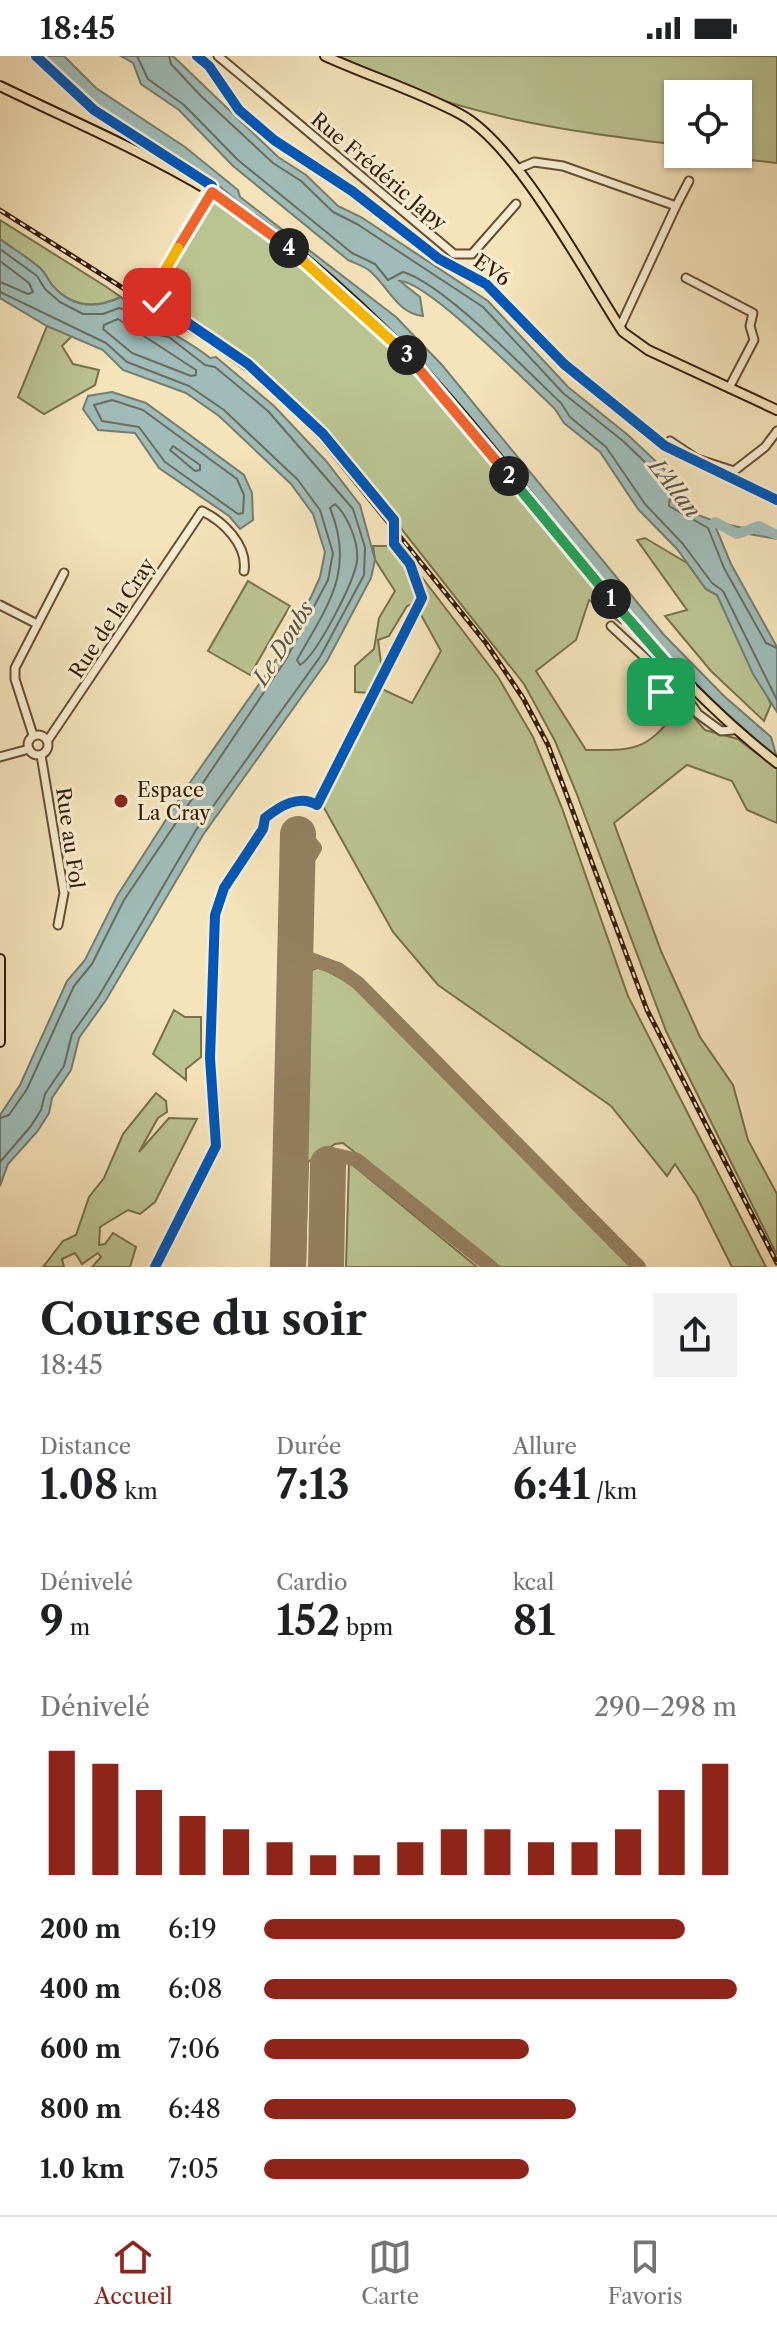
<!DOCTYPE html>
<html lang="fr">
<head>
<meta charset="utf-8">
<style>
	:root { --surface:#fff; --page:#f2f2f2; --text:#202124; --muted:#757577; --line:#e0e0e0; --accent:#8f2418 }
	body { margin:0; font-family:"Libre Caslon Text",serif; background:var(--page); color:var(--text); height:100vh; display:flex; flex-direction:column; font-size:30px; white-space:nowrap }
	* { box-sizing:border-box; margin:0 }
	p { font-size:26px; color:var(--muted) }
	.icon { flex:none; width:44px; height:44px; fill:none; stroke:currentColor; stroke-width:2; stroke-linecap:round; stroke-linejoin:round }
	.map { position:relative; height:1211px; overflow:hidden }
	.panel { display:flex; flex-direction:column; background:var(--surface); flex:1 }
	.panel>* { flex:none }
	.controls { position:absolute; left:664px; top:24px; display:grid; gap:16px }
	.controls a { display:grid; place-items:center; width:88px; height:88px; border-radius:0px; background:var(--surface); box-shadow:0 2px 6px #0004; font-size:40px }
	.pin { position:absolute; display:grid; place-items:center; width:68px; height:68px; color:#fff; margin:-34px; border-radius:16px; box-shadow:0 4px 12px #0006 }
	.km { position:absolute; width:40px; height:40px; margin:-20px; border-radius:50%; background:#222; color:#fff; font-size:22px; line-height:40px; text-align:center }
	.round { display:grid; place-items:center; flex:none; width:84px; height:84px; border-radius:0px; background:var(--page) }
	.headline { display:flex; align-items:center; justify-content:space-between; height:136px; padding:0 40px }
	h1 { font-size:44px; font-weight:700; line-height:60px }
	.figures { display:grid; grid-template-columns:repeat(3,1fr); gap:12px; height:136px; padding:8px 40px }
	.figures div { display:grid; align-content:center }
	.figures b { font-size:40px; font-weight:700 }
	.figures small { font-size:22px; font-weight:400 }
	.figures p { font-size:22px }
	.chart { height:224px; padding:16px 40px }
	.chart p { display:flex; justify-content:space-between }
	.chart svg { width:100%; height:144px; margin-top:8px; stroke:var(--accent); stroke-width:6 }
	ul { padding:0 40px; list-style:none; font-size:26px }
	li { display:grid; grid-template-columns:128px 96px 1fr; align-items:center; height:60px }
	li i { height:20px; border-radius:10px; background:var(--accent) }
	.status { display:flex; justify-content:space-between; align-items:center; height:56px; padding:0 40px; background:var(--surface); direction:ltr }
	.status svg { height:22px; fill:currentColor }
	.menu { display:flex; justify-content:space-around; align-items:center; height:112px; border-top:2px solid var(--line); background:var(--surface); font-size:22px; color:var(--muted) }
	.menu a { display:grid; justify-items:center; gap:4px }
	.menu .current { color:var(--accent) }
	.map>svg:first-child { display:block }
	.green { fill:#bac491; stroke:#78704a; stroke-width:2 }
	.water { fill:#9fbcb8; stroke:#757c70; stroke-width:2 }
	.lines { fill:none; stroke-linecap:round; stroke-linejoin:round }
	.shore { stroke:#6a6c5e; stroke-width:2 }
	.river { stroke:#9fbcb8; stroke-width:10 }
	.taxiway { stroke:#957f5f; stroke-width:14 }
	.runway { stroke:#957f5f; stroke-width:36 }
	.minor-casing { stroke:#654d32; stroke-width:11 }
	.major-casing { stroke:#351b04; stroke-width:12 }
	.minor { stroke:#f8edd2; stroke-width:7 }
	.major { stroke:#f5e3ba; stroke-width:8 }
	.rail-casing { stroke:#351b04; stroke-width:5 }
	.rail { stroke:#f8edd2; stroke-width:2; stroke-dasharray:6; stroke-linecap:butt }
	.cycleway-casing { stroke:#f8edd2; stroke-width:15 }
	.cycleway { stroke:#0057b8; stroke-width:10 }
	.split-1-casing { stroke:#fff; stroke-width:16 }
	.split-2-casing { stroke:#fff; stroke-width:16 }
	.split-3-casing { stroke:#fff; stroke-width:16 }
	.split-4-casing { stroke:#fff; stroke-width:16 }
	.split-5-casing { stroke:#fff; stroke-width:16 }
	.split-6-casing { stroke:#fff; stroke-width:16 }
	.split-1 { stroke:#22a559; stroke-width:10 }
	.split-2 { stroke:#22a559; stroke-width:10 }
	.split-3 { stroke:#f0652b; stroke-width:10 }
	.split-4 { stroke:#f5b400; stroke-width:10 }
	.split-5 { stroke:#f0652b; stroke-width:10 }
	.split-6 { stroke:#f5b400; stroke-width:10 }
	.poi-dot { fill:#8f2418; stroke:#f8edd2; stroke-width:3 }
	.labels { text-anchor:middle; stroke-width:6; stroke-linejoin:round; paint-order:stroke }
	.street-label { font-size:20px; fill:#351b04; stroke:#f8edd2 }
	.poi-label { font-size:20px; fill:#351b04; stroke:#f8edd2; text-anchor:start }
	.water-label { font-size:22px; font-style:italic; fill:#5a5343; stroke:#f8edd2 }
</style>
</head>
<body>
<div class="status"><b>18:45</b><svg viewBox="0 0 49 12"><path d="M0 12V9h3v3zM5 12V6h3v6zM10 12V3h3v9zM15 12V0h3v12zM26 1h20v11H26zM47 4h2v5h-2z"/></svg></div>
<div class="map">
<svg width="777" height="1211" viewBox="0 0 777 1211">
	<rect width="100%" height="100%" fill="#f5e3ba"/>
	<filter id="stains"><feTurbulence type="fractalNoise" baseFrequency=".0025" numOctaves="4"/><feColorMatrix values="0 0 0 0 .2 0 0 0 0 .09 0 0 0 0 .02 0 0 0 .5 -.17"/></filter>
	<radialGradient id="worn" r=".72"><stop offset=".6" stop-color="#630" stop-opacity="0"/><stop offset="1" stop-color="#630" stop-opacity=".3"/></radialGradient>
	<g class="green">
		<path d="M339,0H777V107L695,98H738V38H678V89C561,74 444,59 339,0Z"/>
		<path d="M210,143L267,179L395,291L433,333L622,568L589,544L576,584L536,615L586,694C644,695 646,692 683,649L705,674L738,683L777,713V767L747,754L732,725L687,709L614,767L661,895L700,981L733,1029L748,1084L777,1138V1199L666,975L576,736L555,685L524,628L317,366L233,293L159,246L162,224Z"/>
		<path d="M0,164L105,230L121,241C96,253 72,252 52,229C48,224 46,218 41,213C29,202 13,193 0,183Z"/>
		<polygon points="47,270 73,279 62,290 73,308 99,314 95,329 44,358 18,341"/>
		<polygon points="645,482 687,507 706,533 717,539 771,648 764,665 711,615 665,560 687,554 637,484"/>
		<polygon points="373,490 391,490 408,512 419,541 419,546 407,550 389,580 378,584 382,615 371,637 355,636 355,610 374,593 379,562 395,535 375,504"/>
		<polygon points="421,520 498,621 533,681 562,752 628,940 766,1211 732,1211 697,1141 675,1108 667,1120 611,1050 438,929 393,876 323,750 382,633 412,647 441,595 420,557 428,543"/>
		<polygon points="248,525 290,550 250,619 208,595"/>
		<polygon points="320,911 353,929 632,1211 500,1211 343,1087 335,1088 308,1106 305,1211 296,1211 303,925 309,915"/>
		<polygon points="174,954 185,961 201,961 201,1001 186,1013 186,1024 153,998"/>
		<polygon points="156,1037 166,1045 167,1056 158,1062 139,1096 169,1062 197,1063 155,1146 140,1158 128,1154 100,1171 99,1189 105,1188 113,1177 136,1191 130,1211 92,1211 101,1201 98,1197 82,1208 75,1197 62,1203 64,1211 43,1211 63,1185 76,1179 89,1141 104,1122 123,1078"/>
		<polygon points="349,1106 477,1211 346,1211"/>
	</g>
	<g class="water">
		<polygon points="41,0 64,0 96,32 185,91 238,134 240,141 396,261 442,309 664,579 725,641 771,681 777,702 713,649 660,596 476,368 407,291 337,226 214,126 96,51"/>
		<path d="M121,0H173L278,101L306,119L338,150L361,161L488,245L568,331L628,379L684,432L679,443L674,441C686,464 752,474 777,478V483L716,472L731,508L777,591V656L753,618L717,539L706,533L677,493L638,453L600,396L564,367L555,353C529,329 429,226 400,225L420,241L423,260C398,258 388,231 371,216C365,210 356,208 348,204L233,110L179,54L141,28L133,7Z"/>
		<path d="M0,183C13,193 29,202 41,213C46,218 48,224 52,229C72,252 96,253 121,241L127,247H136L139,235L146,236L141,253C152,269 189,284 210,302L216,301L274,350L326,405L360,449L375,504L371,522L327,605L203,779L106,944L79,982L71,1014L52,1042L49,1057L37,1076L8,1108L0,1130V1059L20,1029L67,925L85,904L117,840L189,728L278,601L311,541L320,521L325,496L313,458L291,428L219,360L186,337L123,314L103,294L47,270L0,242Z"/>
		<polygon points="112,336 146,347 244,419 252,437 253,464 240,473 229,460 159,412 135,377 98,374 83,353 88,340"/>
	</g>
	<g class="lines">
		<g class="shore">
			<path d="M137,0L148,23L184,49L238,104L352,197L375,208L388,224L403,216C444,228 527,315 561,347L570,361L606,391L645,448L683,488L712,527L723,535L777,644"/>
			<polyline points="169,0 171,8 201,40 273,107 301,125 333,156 357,168 483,251 563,337 623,385 671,431 669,450 708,472 724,512 766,587 777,592"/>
			<polyline points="0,193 37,220 45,233 60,246 83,258 103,258 119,252 132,255 159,279 169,281 205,309 215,311 268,355 353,453 365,491 364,519 320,601 196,774 99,940 72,978 64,1010 45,1038 41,1054 31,1070 0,1106"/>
			<polyline points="0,205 29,227 33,236 28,238 0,226"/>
			<polyline points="0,236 106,287 127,306 189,330 224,354 298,424 320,454 333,497 328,524 285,605 124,844 92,908 74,930 27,1033 9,1059 0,1062"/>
			<polygon points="118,263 196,314 196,319 191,320 132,297 103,273 104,269"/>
			<polygon points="112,344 143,354 237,423 244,439 243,457 238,458 165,406 139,371 102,365 94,349"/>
			<polygon points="173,390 200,409 200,414 195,415 170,394"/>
			<path d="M335,448C348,460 359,487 357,505C354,526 317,599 300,609L297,604C327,550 356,515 330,452Z"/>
		</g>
		<polyline class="river" points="715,466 737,478 759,470 777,479"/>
		<g class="taxiway">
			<polyline points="297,821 315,792 310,786 304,784 295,790 294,799 298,804"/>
			<polyline points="296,885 305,901 338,913 358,927 639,1211"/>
			<polyline points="295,921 303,909 315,905"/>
			<polyline points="328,1108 337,1099 357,1104 491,1211"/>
		</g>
		<g class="runway">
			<polyline points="288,1211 298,778"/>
			<polyline points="326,1211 328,1108"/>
		</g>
		<defs>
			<g id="minor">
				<polyline points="218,0 454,198 472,198 516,148"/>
				<polyline points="517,113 534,106 563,110 676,150 620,271"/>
				<polyline points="212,136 160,223 157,246 248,308 323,378 394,464 394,488 410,508 422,542 415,556"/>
				<polyline points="676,150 689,125"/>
				<polyline points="686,222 753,257 750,270 754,284 729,332"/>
				<polyline points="670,385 697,403 734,415 765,391 777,375"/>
				<polyline points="0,549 37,568"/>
				<polyline points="611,570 685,639 698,658 721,675 733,674"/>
				<polyline points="665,648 661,636 668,625"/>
				<circle cx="38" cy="689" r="10"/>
				<polyline points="33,679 15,623 15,612 64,517"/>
				<path d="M48,684L202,455C223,465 248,489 244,515"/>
				<polyline points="41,699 64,837 58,869"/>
				<polyline points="0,701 29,693"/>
			</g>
			<g id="major">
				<path d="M325,0C369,20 417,35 460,58C517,88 585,218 623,276L648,294L777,354"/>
				<path d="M0,30C70,64 143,95 210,135C284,180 355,243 414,305C538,438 632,594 777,707"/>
				<polyline points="0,903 0,986"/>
			</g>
		</defs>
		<use href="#minor" class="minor-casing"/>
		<use href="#major" class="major-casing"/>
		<use href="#minor" class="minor"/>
		<use href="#major" class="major"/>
		<defs>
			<polyline id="rail" points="0,154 208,286 260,323 320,382 486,587 523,642 548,689 647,954 777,1207"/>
		</defs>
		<use href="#rail" class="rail-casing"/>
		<use href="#rail" class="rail"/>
		<defs>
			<g id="cycleway">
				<path d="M36,0L94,54L212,130L160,223L157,246L248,308L323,378L394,464V488L410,508L422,542L317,749C299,738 280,750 265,762L263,773L224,832L215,859L210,1002L216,1090L155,1211"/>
				<polyline points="197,0 209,10 239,54 274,84 352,135 439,203 486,228 564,308 665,390 777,444"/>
			</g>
		</defs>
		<use href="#cycleway" class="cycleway-casing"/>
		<use href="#cycleway" class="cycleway"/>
	</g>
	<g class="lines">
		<defs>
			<polyline id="split-1" points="611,543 688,631 685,639 668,625 661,636"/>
			<polyline id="split-2" points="509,420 611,543"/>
			<polyline id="split-3" points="407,299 509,420"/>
			<polyline id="split-4" points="289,192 407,299"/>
			<polyline id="split-5" points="178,192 212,136 289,192"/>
			<polyline id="split-6" points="157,246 160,223 178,192"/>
		</defs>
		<use href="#split-1" class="split-1-casing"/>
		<use href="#split-2" class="split-2-casing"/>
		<use href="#split-3" class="split-3-casing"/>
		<use href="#split-4" class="split-4-casing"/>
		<use href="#split-5" class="split-5-casing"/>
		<use href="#split-6" class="split-6-casing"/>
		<use href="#split-1" class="split-1"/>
		<use href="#split-2" class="split-2"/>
		<use href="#split-3" class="split-3"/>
		<use href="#split-4" class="split-4"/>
		<use href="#split-5" class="split-5"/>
		<use href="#split-6" class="split-6"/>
	</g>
	<circle class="poi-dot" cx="121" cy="745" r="8"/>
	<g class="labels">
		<g class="street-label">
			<text transform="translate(379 115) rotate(40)" y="7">Rue Frédéric Japy</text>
			<text transform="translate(492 214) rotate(35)" y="7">EV6</text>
			<text transform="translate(112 562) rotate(-57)" y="7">Rue de la Cray</text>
			<text transform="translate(70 782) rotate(82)" y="7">Rue au Fol</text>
		</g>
		<g class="poi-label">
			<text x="137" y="741">Espace<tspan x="137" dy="23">La Cray</tspan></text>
		</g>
		<g class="water-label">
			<text transform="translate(675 432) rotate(52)" y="8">L'Allan</text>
			<text transform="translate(283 587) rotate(-58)" y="8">Le Doubs</text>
		</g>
	</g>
	<rect width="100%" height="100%" filter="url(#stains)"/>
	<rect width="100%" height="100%" fill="url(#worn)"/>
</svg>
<div class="controls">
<a><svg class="icon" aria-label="locate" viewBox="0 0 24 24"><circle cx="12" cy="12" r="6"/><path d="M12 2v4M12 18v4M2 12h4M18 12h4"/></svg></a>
</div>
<div class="pin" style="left:661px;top:636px;background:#1e9e55"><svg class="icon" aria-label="arrive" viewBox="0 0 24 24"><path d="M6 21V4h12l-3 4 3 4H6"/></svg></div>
<div class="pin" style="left:157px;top:246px;background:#d93025"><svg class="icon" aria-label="check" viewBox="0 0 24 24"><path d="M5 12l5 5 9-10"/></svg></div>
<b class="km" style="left:611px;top:543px">1</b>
<b class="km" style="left:509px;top:420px">2</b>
<b class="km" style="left:407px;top:299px">3</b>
<b class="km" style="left:289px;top:192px">4</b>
</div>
<section class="panel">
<div class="headline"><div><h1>Course du soir</h1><p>18:45</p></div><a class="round"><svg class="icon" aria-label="share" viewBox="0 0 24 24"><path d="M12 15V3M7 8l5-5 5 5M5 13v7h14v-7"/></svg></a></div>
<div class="figures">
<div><p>Distance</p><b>1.08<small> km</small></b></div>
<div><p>Durée</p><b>7:13</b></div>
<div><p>Allure</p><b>6:41<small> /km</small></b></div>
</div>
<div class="figures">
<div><p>Dénivelé</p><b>9<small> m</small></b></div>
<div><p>Cardio</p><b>152<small> bpm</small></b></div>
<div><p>kcal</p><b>81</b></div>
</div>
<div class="chart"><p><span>Dénivelé</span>290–298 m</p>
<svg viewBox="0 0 160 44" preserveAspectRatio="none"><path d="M5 44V6M15 44V10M25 44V18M35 44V26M45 44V30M55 44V34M65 44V38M75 44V38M85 44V34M95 44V30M105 44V30M115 44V34M125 44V34M135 44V30M145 44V18M155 44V10"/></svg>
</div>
<ul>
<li><b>200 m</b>6:19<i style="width:89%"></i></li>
<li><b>400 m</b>6:08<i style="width:100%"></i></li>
<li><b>600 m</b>7:06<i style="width:56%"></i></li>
<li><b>800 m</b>6:48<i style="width:66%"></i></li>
<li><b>1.0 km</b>7:05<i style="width:56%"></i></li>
</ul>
</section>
<nav class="menu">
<a class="current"><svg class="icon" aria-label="home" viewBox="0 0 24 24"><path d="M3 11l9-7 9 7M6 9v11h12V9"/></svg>Accueil</a>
<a><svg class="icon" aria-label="map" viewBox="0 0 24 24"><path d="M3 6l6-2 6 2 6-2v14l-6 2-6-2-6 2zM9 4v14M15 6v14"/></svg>Carte</a>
<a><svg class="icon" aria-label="saved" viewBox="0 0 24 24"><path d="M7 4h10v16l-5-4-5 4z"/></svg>Favoris</a>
</nav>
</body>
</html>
